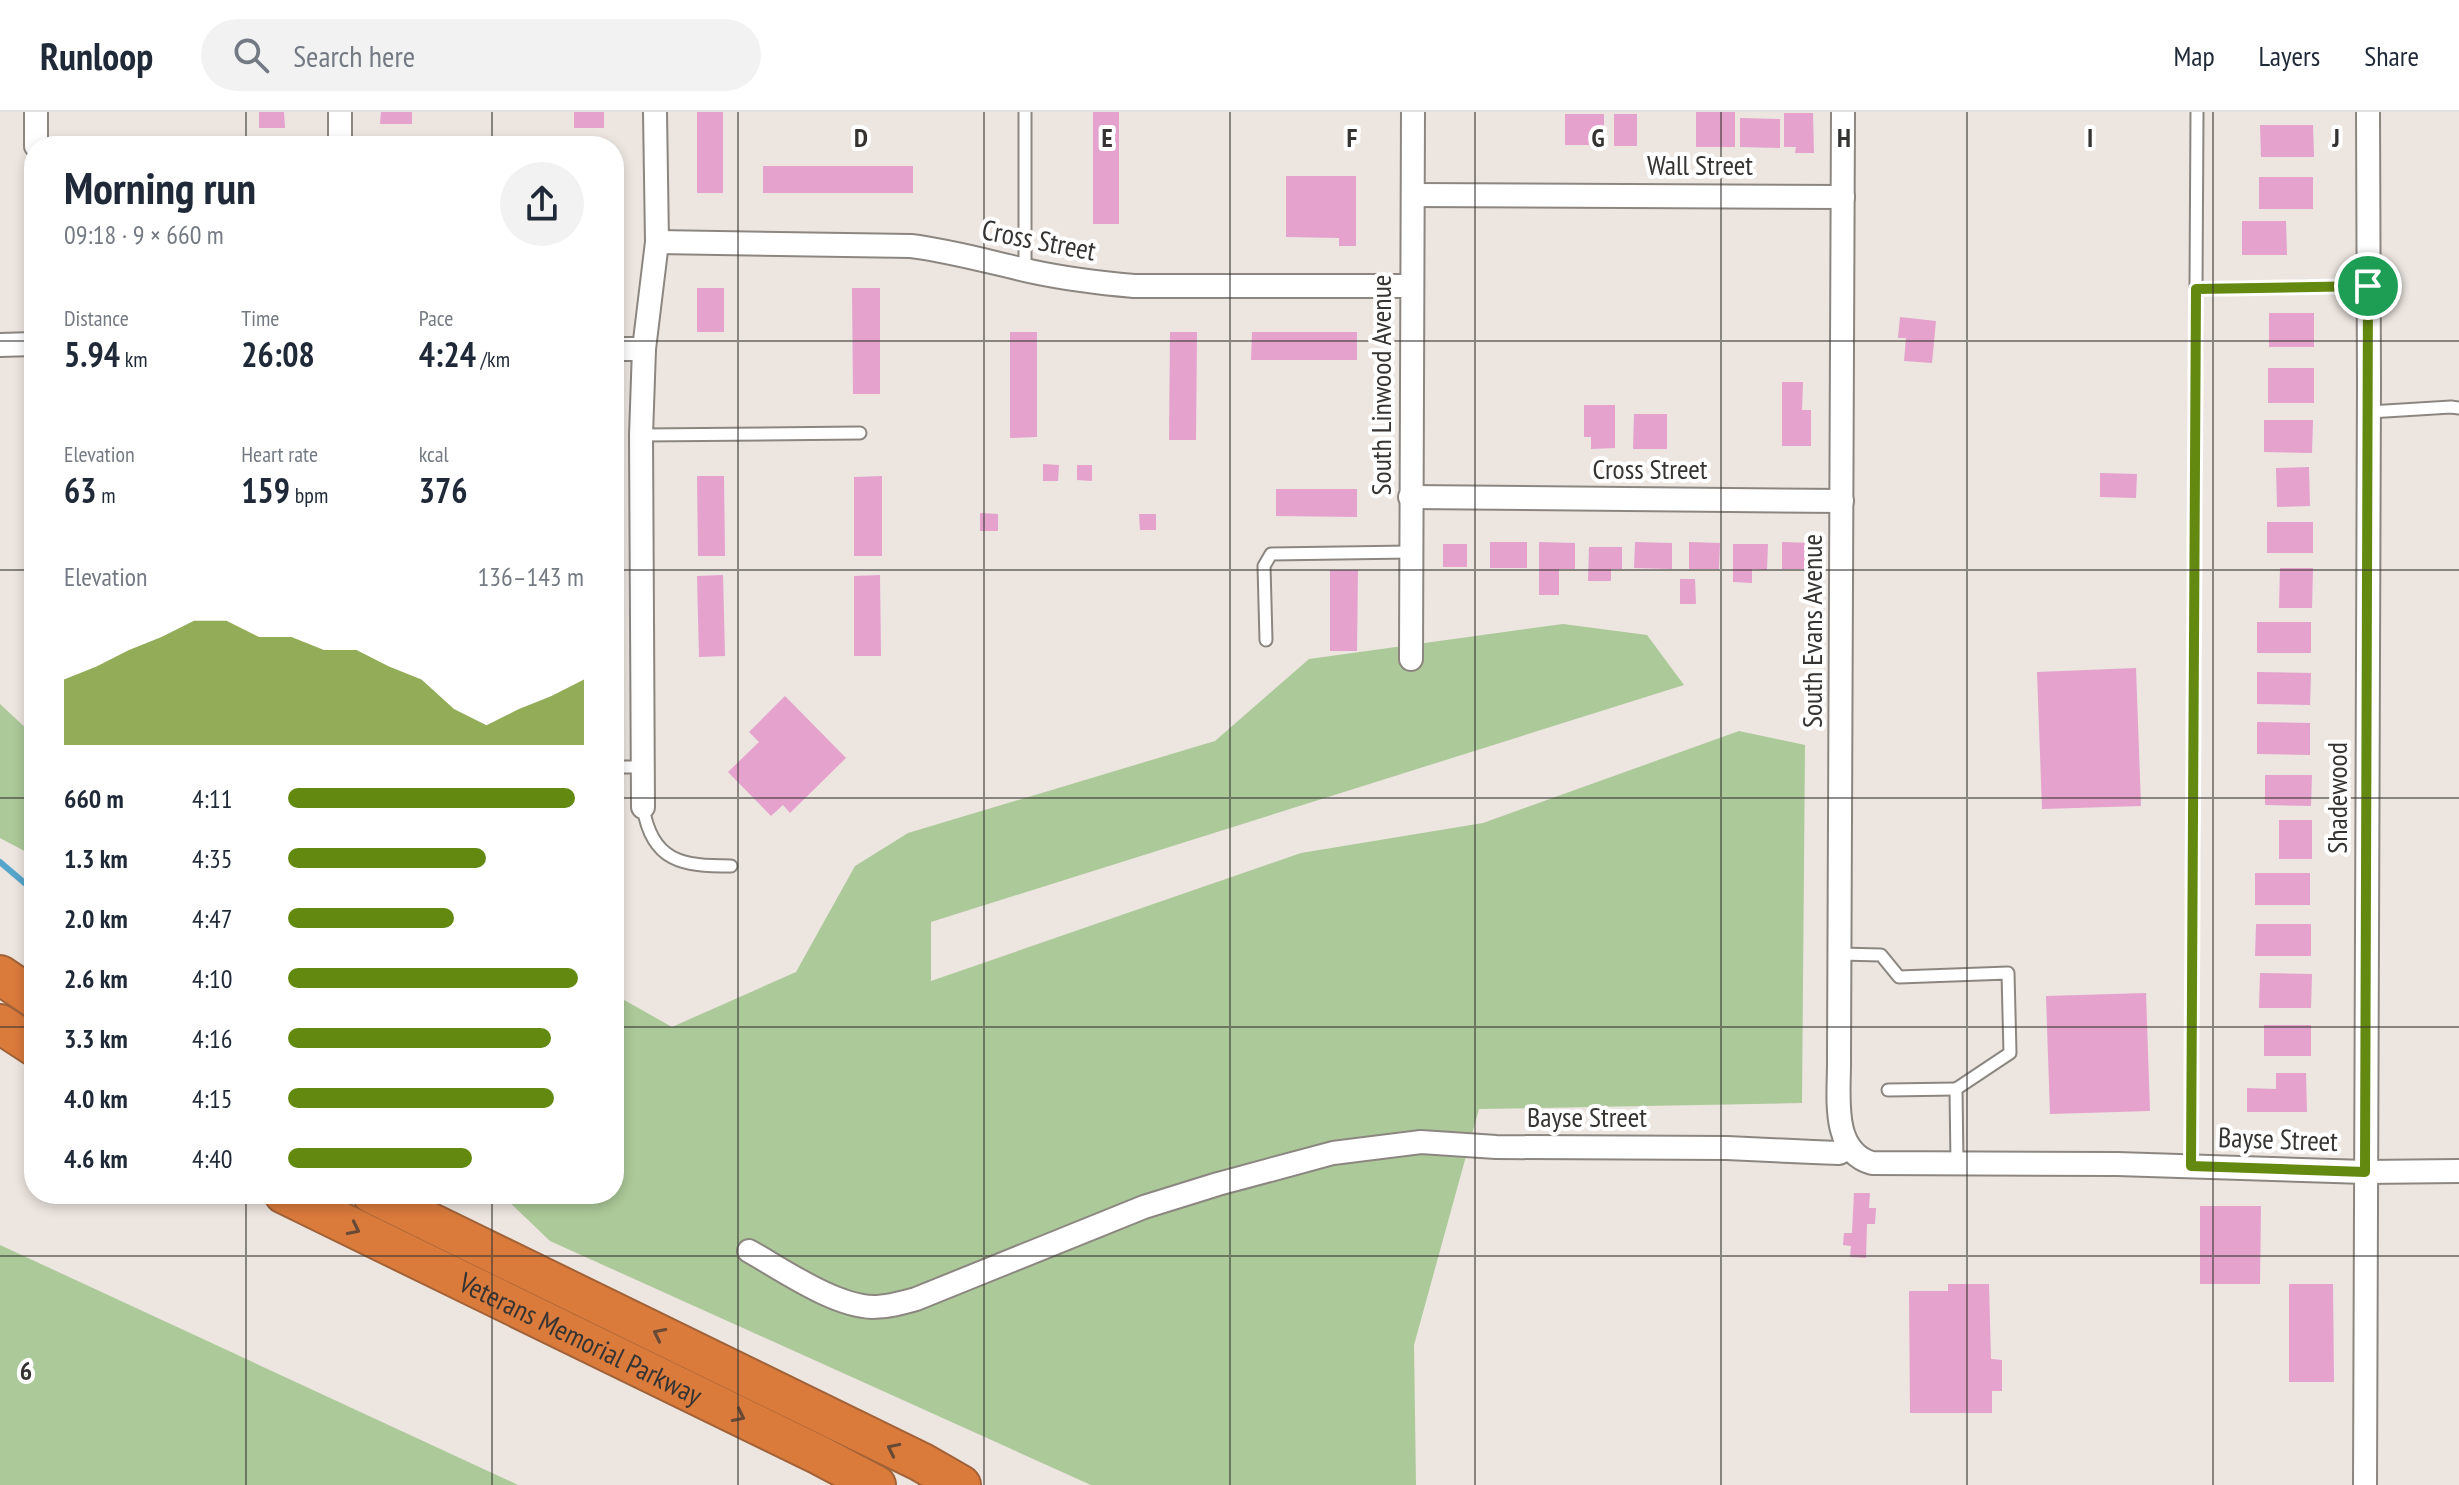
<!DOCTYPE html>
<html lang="en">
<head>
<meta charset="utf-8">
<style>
	:root { --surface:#fff; --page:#f2f2f3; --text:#1f2937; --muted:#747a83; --line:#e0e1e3; --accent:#648911 }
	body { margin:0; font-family:"PT Sans Narrow",sans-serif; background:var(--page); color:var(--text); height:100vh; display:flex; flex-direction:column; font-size:30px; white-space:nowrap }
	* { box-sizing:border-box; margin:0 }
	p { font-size:26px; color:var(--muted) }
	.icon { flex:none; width:44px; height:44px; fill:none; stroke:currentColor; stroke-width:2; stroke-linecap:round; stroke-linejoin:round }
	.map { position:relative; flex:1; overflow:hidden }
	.side { position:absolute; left:24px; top:24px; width:600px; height:1068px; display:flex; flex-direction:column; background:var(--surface); border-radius:32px; box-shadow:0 4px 12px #0003 }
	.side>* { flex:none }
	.pin { position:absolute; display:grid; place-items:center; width:68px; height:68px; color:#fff; margin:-34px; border:4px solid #fff; border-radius:50%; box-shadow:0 2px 8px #0007 }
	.round { display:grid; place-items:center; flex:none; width:84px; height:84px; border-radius:42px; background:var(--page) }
	.headline { display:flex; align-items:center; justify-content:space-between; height:136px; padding:0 40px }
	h1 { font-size:44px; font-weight:600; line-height:60px }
	.stats { display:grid; grid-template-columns:repeat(3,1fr); gap:12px; height:136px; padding:8px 40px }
	.stats div { display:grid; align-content:center }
	.stats b { font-size:34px; font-weight:600 }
	.stats small { font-size:22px; font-weight:400 }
	.stats p { font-size:22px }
	.chart { height:224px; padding:16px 40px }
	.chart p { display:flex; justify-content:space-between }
	.chart svg { width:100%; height:144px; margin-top:8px; fill:var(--accent); opacity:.7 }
	ul { padding:0 40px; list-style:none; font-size:26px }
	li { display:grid; grid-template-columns:128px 96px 1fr; align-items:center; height:60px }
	li i { height:20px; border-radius:10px; background:var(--accent) }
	header { display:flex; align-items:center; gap:48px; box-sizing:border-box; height:112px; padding:0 40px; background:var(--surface); border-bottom:2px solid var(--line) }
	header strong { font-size:38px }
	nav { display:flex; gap:44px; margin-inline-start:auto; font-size:28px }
	.search { width:560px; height:72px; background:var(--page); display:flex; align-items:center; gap:20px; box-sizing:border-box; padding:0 28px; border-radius:44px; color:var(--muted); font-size:30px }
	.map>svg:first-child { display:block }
	.green { fill:#acc999 }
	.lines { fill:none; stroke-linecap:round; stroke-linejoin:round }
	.stream { stroke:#56a6cb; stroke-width:6 }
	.building { fill:#e4a2cd }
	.service-casing { stroke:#8c8681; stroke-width:15 }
	.minor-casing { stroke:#8c8681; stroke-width:26 }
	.motorway-casing { stroke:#a16238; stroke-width:42 }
	.service { stroke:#fff; stroke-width:11 }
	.minor { stroke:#fff; stroke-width:22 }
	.motorway { stroke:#da7b3c; stroke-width:38 }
	.oneway { stroke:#674935 }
	.route-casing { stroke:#fff; stroke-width:16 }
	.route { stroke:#648911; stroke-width:10 }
	.grid { fill:none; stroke:#363432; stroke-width:2; stroke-opacity:0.55 }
	.labels { text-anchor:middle; stroke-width:8; stroke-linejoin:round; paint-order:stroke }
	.street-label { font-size:28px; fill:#363432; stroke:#fff }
	.grid-label { font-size:26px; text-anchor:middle; font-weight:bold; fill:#363432; stroke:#fff; stroke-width:8; stroke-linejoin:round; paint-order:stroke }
</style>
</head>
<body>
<header>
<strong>Runloop</strong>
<div class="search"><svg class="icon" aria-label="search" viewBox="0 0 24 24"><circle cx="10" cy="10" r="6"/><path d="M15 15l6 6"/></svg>Search here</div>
<nav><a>Map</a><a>Layers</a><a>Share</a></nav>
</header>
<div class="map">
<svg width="2459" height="1373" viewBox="0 0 2459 1373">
	<rect width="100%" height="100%" fill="#ece5e0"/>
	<g class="green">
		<polygon points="1563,512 1647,523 1684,573 931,810 931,869 1301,741 1483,711 1739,619 1805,633 1802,991 1479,997 1414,1233 1416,1373 1091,1373 550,1129 504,1085 506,1082 614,1082 614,867 617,884 672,915 796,860 855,754 908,721 1215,629 1309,547"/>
		<polygon points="0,592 29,619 34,618 34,744 0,726"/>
		<polygon points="0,1133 518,1373 0,1373"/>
	</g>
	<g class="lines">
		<polyline class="stream" points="0,750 34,779"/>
	</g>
	<g class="building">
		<polygon points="259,0 284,0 285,16 259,16"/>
		<polygon points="381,0 412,0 412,12 380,12"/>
		<rect x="574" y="0" width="30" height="16"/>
		<rect x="697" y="0" width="26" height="81"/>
		<rect x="1093" y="0" width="26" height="112"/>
		<rect x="1696" y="0" width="39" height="35"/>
		<polygon points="1784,1 1813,1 1814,41 1795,41 1796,35 1784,35"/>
		<rect x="1565" y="2" width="39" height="31"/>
		<rect x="1614" y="2" width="23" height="32"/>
		<polygon points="1740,6 1780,7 1780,36 1740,35"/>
		<polygon points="2260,13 2313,13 2314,45 2261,45"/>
		<polygon points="106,24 106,34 80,34 80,25"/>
		<rect x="763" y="54" width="150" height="27"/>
		<polygon points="1286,64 1356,64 1356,134 1339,134 1339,126 1286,125"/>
		<rect x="2259" y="65" width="54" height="32"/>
		<polygon points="2242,109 2286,109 2287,143 2242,143"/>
		<rect x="697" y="176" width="27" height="44"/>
		<polygon points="852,176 880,176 880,282 853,282"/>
		<rect x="2269" y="201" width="45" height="34"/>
		<polygon points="1900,205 1936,209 1932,251 1904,249 1906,226 1898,226"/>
		<polygon points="1010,220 1037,220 1037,325 1010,326"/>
		<polygon points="1170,220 1197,220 1196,328 1169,328"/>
		<polygon points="1252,220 1357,220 1357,248 1251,248"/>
		<rect x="2268" y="256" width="46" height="35"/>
		<polygon points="1782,270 1803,270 1802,298 1811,298 1811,334 1782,334"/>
		<polygon points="1584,293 1615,293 1615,336 1591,337 1591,325 1584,325"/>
		<polygon points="1634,302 1667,302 1667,337 1633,337"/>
		<polygon points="2264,308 2313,308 2312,341 2264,340"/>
		<polygon points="1043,352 1059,353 1058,369 1043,369"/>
		<polygon points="1077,353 1092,353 1092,369 1077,368"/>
		<polygon points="2309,355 2310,394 2277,395 2276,356"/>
		<polygon points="2100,361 2137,362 2136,386 2100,385"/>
		<polygon points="697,364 724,364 725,444 698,444"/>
		<polygon points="882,364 882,444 854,444 854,365"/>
		<polygon points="1276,377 1357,377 1357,405 1276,404"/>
		<polygon points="980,401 998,402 998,419 980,419"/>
		<polygon points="1139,402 1156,402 1156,418 1140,418"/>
		<rect x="2267" y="410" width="46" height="31"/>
		<rect x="1490" y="430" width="37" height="26"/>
		<polygon points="1539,430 1575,431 1575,457 1559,457 1559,483 1539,483"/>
		<polygon points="1635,430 1672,431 1672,457 1634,456"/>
		<polygon points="1689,430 1720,431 1719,457 1689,457"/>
		<polygon points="1782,430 1812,431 1811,457 1782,457"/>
		<rect x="1443" y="432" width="24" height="23"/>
		<polygon points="1733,432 1768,432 1767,458 1752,457 1752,471 1733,470"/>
		<polygon points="1589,435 1622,435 1622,457 1611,457 1611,469 1588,469"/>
		<polygon points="2280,456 2313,456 2312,496 2279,496"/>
		<polygon points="1330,458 1358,458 1357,539 1330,539"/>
		<polygon points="723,463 725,544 699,545 697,464"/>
		<polygon points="880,463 881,544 854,544 854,464"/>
		<polygon points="1680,467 1695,467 1696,492 1680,492"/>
		<rect x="2257" y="510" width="54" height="31"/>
		<polygon points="2136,556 2141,694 2042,697 2037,560"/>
		<polygon points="2257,560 2311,561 2310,593 2257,592"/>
		<polygon points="785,584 846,646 790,701 783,693 771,704 728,660 759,630 749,620"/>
		<polygon points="2257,610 2310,611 2310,643 2257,642"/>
		<polygon points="2265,663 2312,663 2311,694 2265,693"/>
		<rect x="2279" y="708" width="33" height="39"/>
		<rect x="2255" y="761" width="55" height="32"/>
		<polygon points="2256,812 2311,812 2311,844 2255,844"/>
		<polygon points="2260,861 2312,862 2311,896 2259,896"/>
		<polygon points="2146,881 2150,999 2050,1002 2046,884"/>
		<rect x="2264" y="913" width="47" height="31"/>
		<polygon points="2276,961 2306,961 2307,1000 2247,1000 2247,976 2276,977"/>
		<polygon points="1854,1081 1870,1081 1869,1096 1876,1096 1875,1112 1867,1112 1866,1146 1850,1145 1851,1134 1843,1133 1844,1121 1852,1121"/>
		<polygon points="2200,1094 2261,1094 2260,1172 2200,1172"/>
		<polygon points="1948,1172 1989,1172 1991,1247 2002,1248 2002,1279 1992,1279 1992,1301 1910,1301 1909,1179 1948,1179"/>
		<polygon points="2289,1172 2333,1172 2334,1270 2289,1270"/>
	</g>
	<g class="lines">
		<defs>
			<g id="service">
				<polyline points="1025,158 1025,0"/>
				<polyline points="2196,177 2368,174"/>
				<polyline points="2369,300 2451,295 2459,296"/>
				<polyline points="641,323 860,321"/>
				<polyline points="1266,528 1264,454 1271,442 1410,440"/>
				<polyline points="614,655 642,655"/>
				<path d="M643,695C652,750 682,754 731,754"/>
				<polyline points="1840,842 1881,843 1899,865 2008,861 2010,941 1956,977 1957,1052"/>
				<polyline points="1888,978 1956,977"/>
				<polyline points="2191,1054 2197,0"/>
			</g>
			<g id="minor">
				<polyline points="36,0 36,34"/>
				<path d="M1843,0L1839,944C1840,979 1829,1039 1872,1051L2117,1052L2365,1060L2459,1059"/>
				<polyline points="340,34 340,0"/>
				<polyline points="1413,83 1843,85"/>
				<path d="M657,130L911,134C952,139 993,151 1034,160C1067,167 1100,171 1134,174H1411"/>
				<polyline points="0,233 34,232"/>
				<polyline points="614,237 644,237"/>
				<polyline points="1410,385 1842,389"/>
				<polyline points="1411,547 1413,0"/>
				<polyline points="643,695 641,323 644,237 657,130 655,0"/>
				<path d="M749,1139C783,1158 834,1194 873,1195C888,1195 902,1191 916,1187L1144,1095L1218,1072L1333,1041L1421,1030L1496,1035L1727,1036L1813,1040L1839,1041L1849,1036"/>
				<polyline points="2365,1373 2369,271 2368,0"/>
			</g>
			<g id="motorway">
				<polyline points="0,863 34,886"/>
				<polyline points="0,912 34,934"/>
				<path id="s1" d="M284,1082L819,1343L876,1373"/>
				<polyline points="372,1082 921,1350 961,1373"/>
			</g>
		</defs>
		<use href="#service" class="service-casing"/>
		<use href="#minor" class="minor-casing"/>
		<use href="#motorway" class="motorway-casing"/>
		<use href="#service" class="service"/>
		<use href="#minor" class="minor"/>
		<use href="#motorway" class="motorway"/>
	</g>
	<defs><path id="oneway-chevron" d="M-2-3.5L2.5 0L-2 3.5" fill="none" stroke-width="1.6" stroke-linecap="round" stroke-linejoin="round" transform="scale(2)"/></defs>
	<g class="oneway">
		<use href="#oneway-chevron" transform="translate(354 1117) rotate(26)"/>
		<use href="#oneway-chevron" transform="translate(659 1222) rotate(-154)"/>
		<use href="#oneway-chevron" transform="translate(739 1304) rotate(26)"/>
		<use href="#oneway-chevron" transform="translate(893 1337) rotate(-154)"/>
	</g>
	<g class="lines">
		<defs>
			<polygon id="route" points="2368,174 2365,1060 2191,1054 2196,177"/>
		</defs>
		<use href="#route" class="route-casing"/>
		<use href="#route" class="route"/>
	</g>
	<path class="grid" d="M246,0V34M492,0V34M738,0V1373M984,0V1373M1230,0V1373M1475,0V1373M1721,0V1373M1967,0V1373M2213,0V1373M0,229H34M614,229H2459M0,458H34M614,458H2459M0,686H34M614,686H2459M0,915H34M614,915H2459M246,1082V1373M492,1082V1373M0,1144H2459"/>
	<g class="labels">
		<g class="street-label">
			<text x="1700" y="63">Wall Street</text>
			<text transform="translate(1039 128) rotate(11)" y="10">Cross Street</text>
			<text transform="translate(1381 273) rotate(-90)" y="10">South Linwood Avenue</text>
			<text x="1650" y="367">Cross Street</text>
			<text transform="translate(1812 519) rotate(-90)" y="10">South Evans Avenue</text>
			<text transform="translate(2337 686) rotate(-90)" y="10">Shadewood</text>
			<text x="1587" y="1015">Bayse Street</text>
			<text transform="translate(2278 1027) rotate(2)" y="10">Bayse Street</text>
			<text dy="10" stroke="none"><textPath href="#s1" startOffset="330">Veterans Memorial Parkway</textPath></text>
		</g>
	</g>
	<g class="grid-label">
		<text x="861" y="35">D</text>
		<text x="1107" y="35">E</text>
		<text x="1352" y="35">F</text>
		<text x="1598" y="35">G</text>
		<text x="1844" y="35">H</text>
		<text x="2090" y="35">I</text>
		<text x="2336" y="35">J</text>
		<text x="26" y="1268">6</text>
	</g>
</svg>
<div class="pin" style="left:2368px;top:174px;background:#1e9e55"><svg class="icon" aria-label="arrive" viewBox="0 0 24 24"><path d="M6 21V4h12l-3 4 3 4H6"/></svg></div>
<section class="side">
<div class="headline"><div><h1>Morning run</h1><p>09:18 · 9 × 660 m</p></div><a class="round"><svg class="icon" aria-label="share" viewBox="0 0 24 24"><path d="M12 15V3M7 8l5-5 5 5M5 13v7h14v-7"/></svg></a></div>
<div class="stats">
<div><p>Distance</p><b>5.94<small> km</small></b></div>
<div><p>Time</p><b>26:08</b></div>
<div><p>Pace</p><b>4:24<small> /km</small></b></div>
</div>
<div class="stats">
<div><p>Elevation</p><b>63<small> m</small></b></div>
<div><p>Heart rate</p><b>159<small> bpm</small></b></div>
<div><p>kcal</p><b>376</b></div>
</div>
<div class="chart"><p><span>Elevation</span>136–143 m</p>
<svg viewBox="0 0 160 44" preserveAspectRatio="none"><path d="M0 44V24L10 20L20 15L30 11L40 6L50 6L60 11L70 11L80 15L90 15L100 20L110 24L120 33L130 38L140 33L150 29L160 24V44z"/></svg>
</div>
<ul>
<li><b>660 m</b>4:11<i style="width:97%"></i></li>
<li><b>1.3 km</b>4:35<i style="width:67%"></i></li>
<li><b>2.0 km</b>4:47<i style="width:56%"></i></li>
<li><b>2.6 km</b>4:10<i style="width:98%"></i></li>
<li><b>3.3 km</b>4:16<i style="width:89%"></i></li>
<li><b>4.0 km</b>4:15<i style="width:90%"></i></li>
<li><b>4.6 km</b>4:40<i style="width:62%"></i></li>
</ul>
</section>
</div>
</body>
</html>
